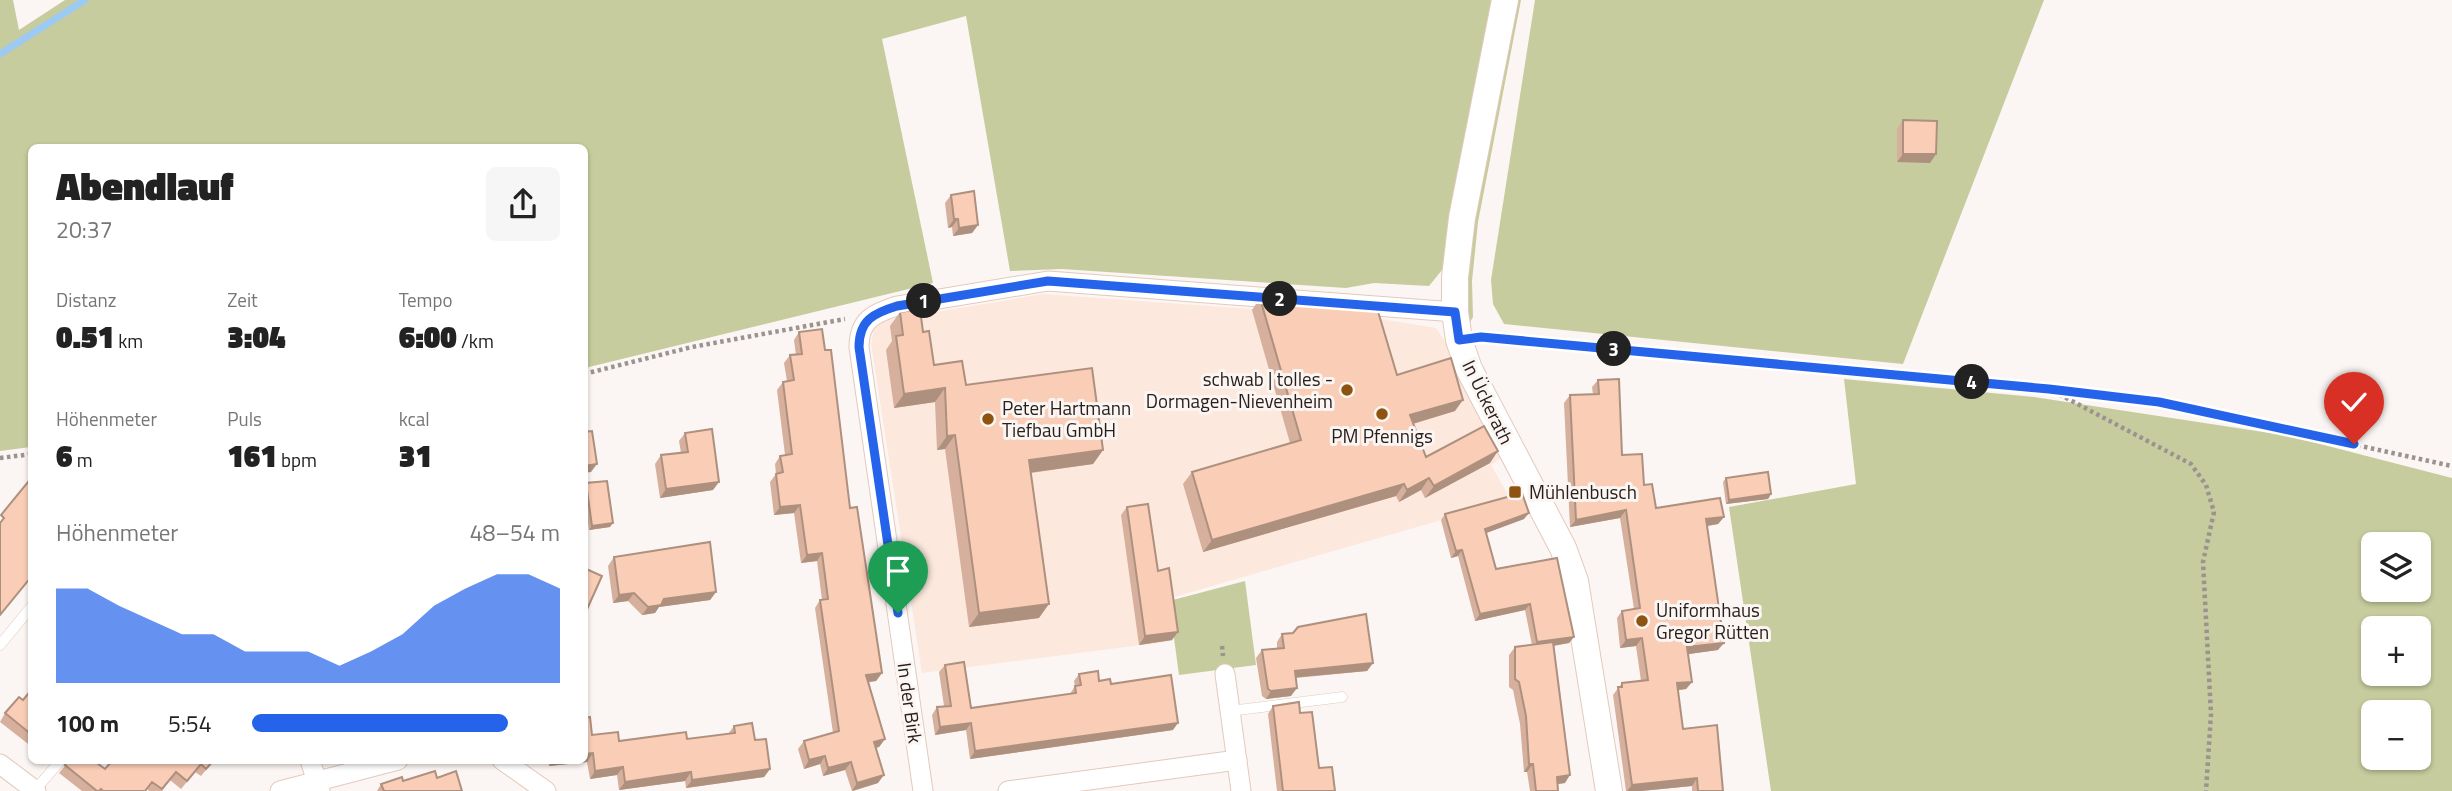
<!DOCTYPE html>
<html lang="de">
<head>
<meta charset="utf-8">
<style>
	:root { --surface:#fff; --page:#f6f6f6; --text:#222; --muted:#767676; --accent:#2563eb }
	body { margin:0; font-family:"Titillium Web",sans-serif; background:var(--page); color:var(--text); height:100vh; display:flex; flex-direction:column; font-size:26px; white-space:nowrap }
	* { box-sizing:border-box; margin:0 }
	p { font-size:23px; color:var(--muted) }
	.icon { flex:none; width:38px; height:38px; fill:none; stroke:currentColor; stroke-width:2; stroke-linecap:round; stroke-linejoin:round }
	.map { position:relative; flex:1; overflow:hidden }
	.panel { position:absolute; left:28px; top:144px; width:560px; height:620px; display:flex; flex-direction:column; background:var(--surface); border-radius:10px; box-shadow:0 2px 5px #0004 }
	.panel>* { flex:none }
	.tools { position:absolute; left:2361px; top:532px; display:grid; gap:14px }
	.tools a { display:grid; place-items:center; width:70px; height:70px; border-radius:10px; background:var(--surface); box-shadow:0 2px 5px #0004; font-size:35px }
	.pin { position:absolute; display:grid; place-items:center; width:60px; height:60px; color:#fff; margin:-72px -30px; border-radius:50% 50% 50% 0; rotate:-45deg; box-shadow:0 0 7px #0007 }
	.pin .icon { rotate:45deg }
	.km { position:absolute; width:35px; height:35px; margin:-18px; border-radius:50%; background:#222; color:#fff; font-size:19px; line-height:35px; text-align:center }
	.round { display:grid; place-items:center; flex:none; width:74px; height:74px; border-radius:10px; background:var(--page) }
	.overview { display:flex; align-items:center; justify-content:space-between; height:119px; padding:0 28px }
	h1 { font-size:38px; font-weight:800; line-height:52px }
	.stats { display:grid; grid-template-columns:repeat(3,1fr); gap:10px; height:119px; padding:7px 28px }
	.stats div { display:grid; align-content:center }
	.stats b { font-size:30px; font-weight:800 }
	.stats small { font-size:19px; font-weight:400 }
	.stats p { font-size:19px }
	.chart { height:196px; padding:14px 28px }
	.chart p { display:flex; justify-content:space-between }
	.chart svg { width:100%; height:126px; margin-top:7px; fill:var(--accent); opacity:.7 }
	ul { padding:0 28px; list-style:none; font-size:23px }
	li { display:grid; grid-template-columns:112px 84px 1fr; align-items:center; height:52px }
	li i { height:18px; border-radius:9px; background:var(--accent) }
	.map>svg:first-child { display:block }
	.built { fill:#fce8dd }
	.green { fill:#c6cc9d; fill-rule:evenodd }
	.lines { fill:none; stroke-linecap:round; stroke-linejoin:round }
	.stream { stroke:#9dcaf2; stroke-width:7 }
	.lane-casing { stroke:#e3c9bc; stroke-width:11 }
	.street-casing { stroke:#e3c9bc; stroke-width:21 }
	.secondary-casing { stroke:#e3c9bc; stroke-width:28 }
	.path { stroke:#9a938f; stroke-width:4.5; stroke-dasharray:3.5 3.5; stroke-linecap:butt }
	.lane { stroke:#fff; stroke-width:10 }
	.street { stroke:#fff; stroke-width:19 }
	.secondary { stroke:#fff; stroke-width:26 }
	.wall { fill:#d6b09d }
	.shaded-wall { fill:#ae907f }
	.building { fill:#f9cdb6; stroke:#ae907f; stroke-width:2 }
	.route-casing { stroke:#fff; stroke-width:14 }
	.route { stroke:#2563eb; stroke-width:9 }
	.poi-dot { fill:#8e540f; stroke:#fbf6f3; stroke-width:2.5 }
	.labels { text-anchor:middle; stroke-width:6; stroke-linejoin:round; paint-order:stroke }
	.poi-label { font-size:19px; fill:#271e19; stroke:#fbf6f3; text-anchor:start }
	.street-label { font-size:19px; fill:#271e19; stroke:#fbf6f3 }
</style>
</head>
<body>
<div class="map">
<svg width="2452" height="791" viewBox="0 0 2452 791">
	<rect width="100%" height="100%" fill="#fbf6f3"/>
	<polygon class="built" points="1043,294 1374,318 1436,328 1450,349 1501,458 1491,465 1511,500 1167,599 1173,641 922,673 871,343 874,330 882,321"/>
	<g class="green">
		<polygon points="0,0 13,0 19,30 65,0 1492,0 1442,270 1429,286 1374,283 1346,288 1062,269 1010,271 966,16 882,39 933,283 585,368 584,147 32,147 31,447 0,451"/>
		<path d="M1516,0H1521L1478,222L1472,281L1473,317L1470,322C1452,280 1505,57 1516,0Z"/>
		<polygon points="1535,0 2044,0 1903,364 1504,324 1493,304 1491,280"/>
		<path d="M1844,379L2034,397L2289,436L2452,478V791H1771L1729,507L1856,484ZM2373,544H2418V590H2373ZM2373,628H2418V674H2373ZM2373,712H2418V758H2373Z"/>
		<polygon points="1245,581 1256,665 1179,675 1169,601"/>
	</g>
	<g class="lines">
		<polyline class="stream" points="0,54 85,0"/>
		<defs>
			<g id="lane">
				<polyline points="0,645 32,606"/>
				<polyline points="1230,711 1342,697"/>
				<polyline points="35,790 61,760"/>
			</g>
			<g id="street">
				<polyline points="1225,674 1241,791"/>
				<polyline points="310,760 320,791"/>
				<polyline points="502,760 546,791"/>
				<polyline points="0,764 36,791"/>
				<polyline points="280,791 398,760"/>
				<path d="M923,791L859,347C859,320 874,313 897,306L1048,281L1455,312"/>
				<polyline points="1008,791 1237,760"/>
			</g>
			<polyline id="secondary" points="1505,0 1462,218 1455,277 1455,312 1459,340 1469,369 1563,548 1575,581 1609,791"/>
		</defs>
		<use href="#lane" class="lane-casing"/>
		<use href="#street" class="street-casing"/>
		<use href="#secondary" class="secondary-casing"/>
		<g class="path">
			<polyline points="1483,337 2049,389 2159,402 2452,466"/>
			<polyline points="584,374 692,347 845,319"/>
			<polyline points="2053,391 2191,464 2206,485 2214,512 2203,562 2211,714 2206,791"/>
			<polyline points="0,458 32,454"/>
			<polyline points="1222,646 1223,656"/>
		</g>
		<use href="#lane" class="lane"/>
		<use href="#street" class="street"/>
		<use href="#secondary" class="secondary"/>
	</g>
	<g class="wall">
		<polygon points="1903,120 1936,154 1930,163 1897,162 1897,129"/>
		<polygon points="951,195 978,225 972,233 953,236 952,227 948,228 945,203"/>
		<polygon points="1260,298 1397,375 1455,411 1413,424 1426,457 1490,463 1425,498 1421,490 1399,502 1396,496 1203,552 1183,484 1192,472 1290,443 1252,310"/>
		<polygon points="900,312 923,332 934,365 966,385 1103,450 1093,464 1031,473 1039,618 969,627 945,449 937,450 935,402 894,408 886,350 892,341 890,326"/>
		<polygon points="799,332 850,508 882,673 876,681 869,682 885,739 879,747 875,748 878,783 853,791 852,791 845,770 823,776 820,764 804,769 798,749 804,741 833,733 815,608 820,600 822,600 817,561 801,563 794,513 774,515 770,482 776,474 775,464 780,456 785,455 777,390 783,382 787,381 784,363 790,355 796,355 794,340"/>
		<polygon points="1598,380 1622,455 1644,485 1656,508 1724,517 1718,524 1707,526 1718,650 1688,654 1692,682 1686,689 1678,690 1683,729 1723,791 1692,791 1692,786 1641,791 1626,791 1613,695 1622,683 1641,681 1636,646 1620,648 1617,618 1622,611 1634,609 1620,518 1570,527 1564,403 1570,395 1593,394 1592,387"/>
		<polygon points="685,433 713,490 660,498 655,464 661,455 681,453 679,441"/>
		<polygon points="1726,478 1771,494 1768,499 1726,504 1723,482"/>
		<polygon points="586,483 610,527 589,530 584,497 584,486"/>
		<polygon points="1127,507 1158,571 1172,640 1139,645 1121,515"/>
		<polygon points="1445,514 1524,519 1486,533 1496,569 1574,637 1569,643 1554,646 1565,783 1557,784 1558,791 1530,791 1527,772 1524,772 1520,724 1513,690 1509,687 1509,655 1515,647 1532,645 1525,610 1475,621 1458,556 1451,558 1441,520"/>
		<polygon points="614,557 716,592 710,600 659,607 655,613 642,615 628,601 613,603 608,566"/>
		<polygon points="1282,634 1373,663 1367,671 1296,678 1291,696 1266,699 1262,696 1256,658 1262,650 1277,648 1277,642"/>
		<polygon points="945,665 971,708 1070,694 1075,686 1074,681 1079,674 1099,681 1111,684 1173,730 970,759 966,730 935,735 932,715 937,707 944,706 939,672"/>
		<polygon points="32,689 32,747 0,722 5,713 23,700"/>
		<polygon points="1273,706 1300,713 1319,768 1335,791 1277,791 1268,714"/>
		<polygon points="734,726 755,740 770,769 764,777 686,788 685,781 619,790 617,775 590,779 587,762 549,766 548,760 584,760 592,735 619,741 687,739 728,734"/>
		<polygon points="67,760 93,760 105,769 214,760 201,776 195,772 181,789 170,780 162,791 149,791 147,789 146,791 82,791 59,773 68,762"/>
		<polygon points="437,778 462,791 377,791 381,784"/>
	</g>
	<g class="shaded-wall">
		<polygon points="1903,154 1936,154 1930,163 1897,162"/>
		<polygon points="954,219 958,219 952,227 948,228"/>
		<polygon points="978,225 972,233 953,236 959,228"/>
		<polygon points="945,388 935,402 894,408 904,394"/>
		<polygon points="1463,400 1455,411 1402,427 1410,415"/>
		<polygon points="955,435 945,449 937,450 947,436"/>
		<polygon points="1103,450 1093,464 1020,474 1029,460"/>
		<polygon points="1498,451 1490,463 1425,498 1434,486"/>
		<polygon points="597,464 591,472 584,473 584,466"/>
		<polygon points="1429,478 1421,490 1399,502 1407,490"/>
		<polygon points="719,482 713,490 660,498 666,489"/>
		<polygon points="1404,484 1396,496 1203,552 1212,540"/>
		<polygon points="1771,494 1768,499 1726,504 1729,500"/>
		<polygon points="800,505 794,513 774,515 780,507"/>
		<polygon points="1626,510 1620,518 1570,527 1576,520"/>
		<polygon points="1529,513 1524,519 1481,535 1485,529"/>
		<polygon points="1724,517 1718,524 1701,527 1706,519"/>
		<polygon points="613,523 610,527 589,530 592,526"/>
		<polygon points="1462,550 1458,556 1451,558 1456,551"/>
		<polygon points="822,553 817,561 801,563 807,555"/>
		<polygon points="716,592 710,600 659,607 655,613 642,615 648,607 664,599"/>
		<polygon points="634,593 628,601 613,603 619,595"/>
		<polygon points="1049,604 1039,618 969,627 979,613"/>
		<polygon points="1530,604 1525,610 1475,621 1480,614"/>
		<polygon points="1178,632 1172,640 1139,645 1145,636"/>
		<polygon points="1574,637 1569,643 1533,649 1537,642"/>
		<polygon points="1642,638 1636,646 1620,648 1626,640"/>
		<polygon points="1724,643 1718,650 1682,655 1687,647"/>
		<polygon points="1373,663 1367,671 1289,678 1295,671"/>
		<polygon points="882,673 876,681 861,683 866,675"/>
		<polygon points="1692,682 1686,689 1671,691 1677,683"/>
		<polygon points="1297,688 1291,696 1266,699 1271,691"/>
		<polygon points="971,723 966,730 935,735 940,727"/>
		<polygon points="1178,723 1173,730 970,759 975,751"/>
		<polygon points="885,739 879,747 868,750 874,742"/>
		<polygon points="593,753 587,762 549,766 554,760 584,760 584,754"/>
		<polygon points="825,756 820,764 804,769 809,760"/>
		<polygon points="851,762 845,770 823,776 828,768"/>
		<polygon points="1529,764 1533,764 1527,772 1524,772"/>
		<polygon points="623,767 617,775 590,779 595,771"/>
		<polygon points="770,769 764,777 686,788 692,780"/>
		<polygon points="691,772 685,781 619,790 625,782"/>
		<polygon points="884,775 878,783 852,791 857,783"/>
		<polygon points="1570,775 1565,783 1551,785 1557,777"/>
		<polygon points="1697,778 1692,786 1641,791 1627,791 1632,785"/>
	</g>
	<g class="building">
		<polygon points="1903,120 1937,121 1936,154 1903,154"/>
		<polygon points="974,191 978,225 959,228 958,219 954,219 951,195"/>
		<polygon points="1260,298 1377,308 1397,375 1451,358 1463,400 1410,415 1426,457 1484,426 1498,451 1434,486 1429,478 1407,490 1404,484 1212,540 1192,472 1301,440"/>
		<polygon points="920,309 923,332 929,331 934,365 962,361 966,385 1092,368 1103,450 1029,460 1049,604 979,613 955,435 947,436 945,388 904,394 896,336 903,335 900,312"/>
		<polygon points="822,329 825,350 831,350 850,508 857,507 882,673 866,675 885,739 874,742 884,775 857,783 851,762 828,768 825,756 809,760 804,741 839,731 820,600 828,599 822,553 807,555 800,505 780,507 776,474 783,472 780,456 792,454 783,382 794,380 790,355 802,354 799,332"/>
		<polygon points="1619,379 1622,455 1642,454 1644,485 1652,484 1656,508 1720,498 1724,517 1706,519 1724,643 1687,647 1692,682 1677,683 1683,729 1717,725 1723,791 1698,791 1697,778 1632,785 1618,687 1622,687 1622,683 1648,680 1642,638 1626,640 1622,611 1640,608 1626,510 1576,520 1570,395 1599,394 1598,380"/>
		<polygon points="712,429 719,482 666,489 661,455 688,452 685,433"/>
		<polygon points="592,431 597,464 584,466 584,432"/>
		<polygon points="1768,472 1771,494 1729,500 1726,478"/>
		<polygon points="32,477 32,576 0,615 0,523 4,518 1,515"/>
		<polygon points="607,481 613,523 592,526 586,483"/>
		<polygon points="1522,493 1529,513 1485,529 1496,569 1557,558 1574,637 1537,642 1530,604 1480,614 1462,550 1456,551 1445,514"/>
		<polygon points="1148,504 1158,571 1169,568 1178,632 1145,636 1127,507"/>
		<polygon points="710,542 716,592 664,599 661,605 648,607 634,593 619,595 614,557"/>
		<polygon points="584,568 602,576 584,616"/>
		<polygon points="1366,614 1373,663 1295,671 1297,688 1271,691 1268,689 1262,650 1284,648 1282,634 1293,633 1298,627"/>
		<polygon points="1553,642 1570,775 1557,777 1558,791 1536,791 1533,764 1529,764 1526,716 1519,682 1515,679 1515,647"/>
		<polygon points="964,662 971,708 1076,693 1075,686 1081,685 1079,674 1098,671 1099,681 1110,679 1111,684 1171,675 1178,723 975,751 971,723 940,727 937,707 951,706 945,665"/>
		<polygon points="32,689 32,735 5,713 19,697 23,700"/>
		<polygon points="1299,702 1300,713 1312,712 1319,768 1332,767 1335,791 1283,791 1273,706"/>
		<polygon points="590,717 592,735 618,732 619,741 686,732 687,739 735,733 734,726 752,723 755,740 766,739 770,769 692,780 691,772 625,782 623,767 595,771 593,753 584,754 584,718"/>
		<polygon points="69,760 93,760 105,769 113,760 214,760 206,769 201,764 187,781 176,772 162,789 152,782 145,791 103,791 101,789 99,791 97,791 65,765"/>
		<polygon points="435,771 437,778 456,771 462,791 384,791 381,784 402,777 403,781"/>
	</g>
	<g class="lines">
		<defs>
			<path id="route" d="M898,613L859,347C859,320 874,313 897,306L1048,281L1455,312L1459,340L1481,337L2049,389L2159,402L2354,444"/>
		</defs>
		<use href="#route" class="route-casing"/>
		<use href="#route" class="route"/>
	</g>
	<g class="poi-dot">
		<circle cx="1347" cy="390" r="7"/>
		<circle cx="1382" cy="414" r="7"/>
		<circle cx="988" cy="419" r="7"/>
		<rect x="1508" y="485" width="14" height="14" rx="3.5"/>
		<circle cx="1642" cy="621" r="7"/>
	</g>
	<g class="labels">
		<g class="poi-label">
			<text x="1333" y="386" text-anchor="end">schwab | tolles -<tspan x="1333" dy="22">Dormagen-Nievenheim</tspan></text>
			<text x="1002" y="415">Peter Hartmann<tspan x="1002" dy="22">Tiefbau GmbH</tspan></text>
			<text x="1382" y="443" text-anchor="middle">PM Pfennigs</text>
			<text x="1529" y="499">Mühlenbusch</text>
			<text x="1656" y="617">Uniformhaus<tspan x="1656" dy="22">Gregor Rütten</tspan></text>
		</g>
		<g class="street-label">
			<text transform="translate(1488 402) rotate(64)" y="7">In Ückerath</text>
			<text transform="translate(910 703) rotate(82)" y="7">In der Birk</text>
		</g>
	</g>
</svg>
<div class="tools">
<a><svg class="icon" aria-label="layers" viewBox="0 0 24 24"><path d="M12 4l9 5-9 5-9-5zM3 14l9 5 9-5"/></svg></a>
<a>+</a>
<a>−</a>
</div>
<div class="pin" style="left:898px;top:613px;background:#1e9e55"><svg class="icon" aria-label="arrive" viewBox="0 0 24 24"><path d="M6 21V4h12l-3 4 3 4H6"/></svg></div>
<div class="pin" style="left:2354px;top:444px;background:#d93025"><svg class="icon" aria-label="check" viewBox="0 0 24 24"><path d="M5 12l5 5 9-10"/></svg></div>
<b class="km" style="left:924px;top:301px">1</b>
<b class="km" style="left:1280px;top:299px">2</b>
<b class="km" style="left:1614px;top:349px">3</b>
<b class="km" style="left:1972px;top:382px">4</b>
<section class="panel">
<div class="overview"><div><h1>Abendlauf</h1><p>20:37</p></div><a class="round"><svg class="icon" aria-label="share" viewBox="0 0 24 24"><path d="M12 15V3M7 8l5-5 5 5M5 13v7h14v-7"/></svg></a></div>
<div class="stats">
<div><p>Distanz</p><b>0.51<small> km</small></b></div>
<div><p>Zeit</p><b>3:04</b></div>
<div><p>Tempo</p><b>6:00<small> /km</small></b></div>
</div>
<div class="stats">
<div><p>Höhenmeter</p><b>6<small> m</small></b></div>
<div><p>Puls</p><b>161<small> bpm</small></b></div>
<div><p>kcal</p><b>31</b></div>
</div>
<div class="chart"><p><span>Höhenmeter</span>48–54 m</p>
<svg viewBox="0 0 160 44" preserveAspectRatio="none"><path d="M0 44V11L10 11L20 17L30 22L40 27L50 27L60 33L70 33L80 33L90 38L100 33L110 27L120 17L130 11L140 6L150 6L160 11V44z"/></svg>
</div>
<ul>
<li><b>100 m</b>5:54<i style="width:83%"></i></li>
</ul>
</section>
</div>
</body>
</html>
